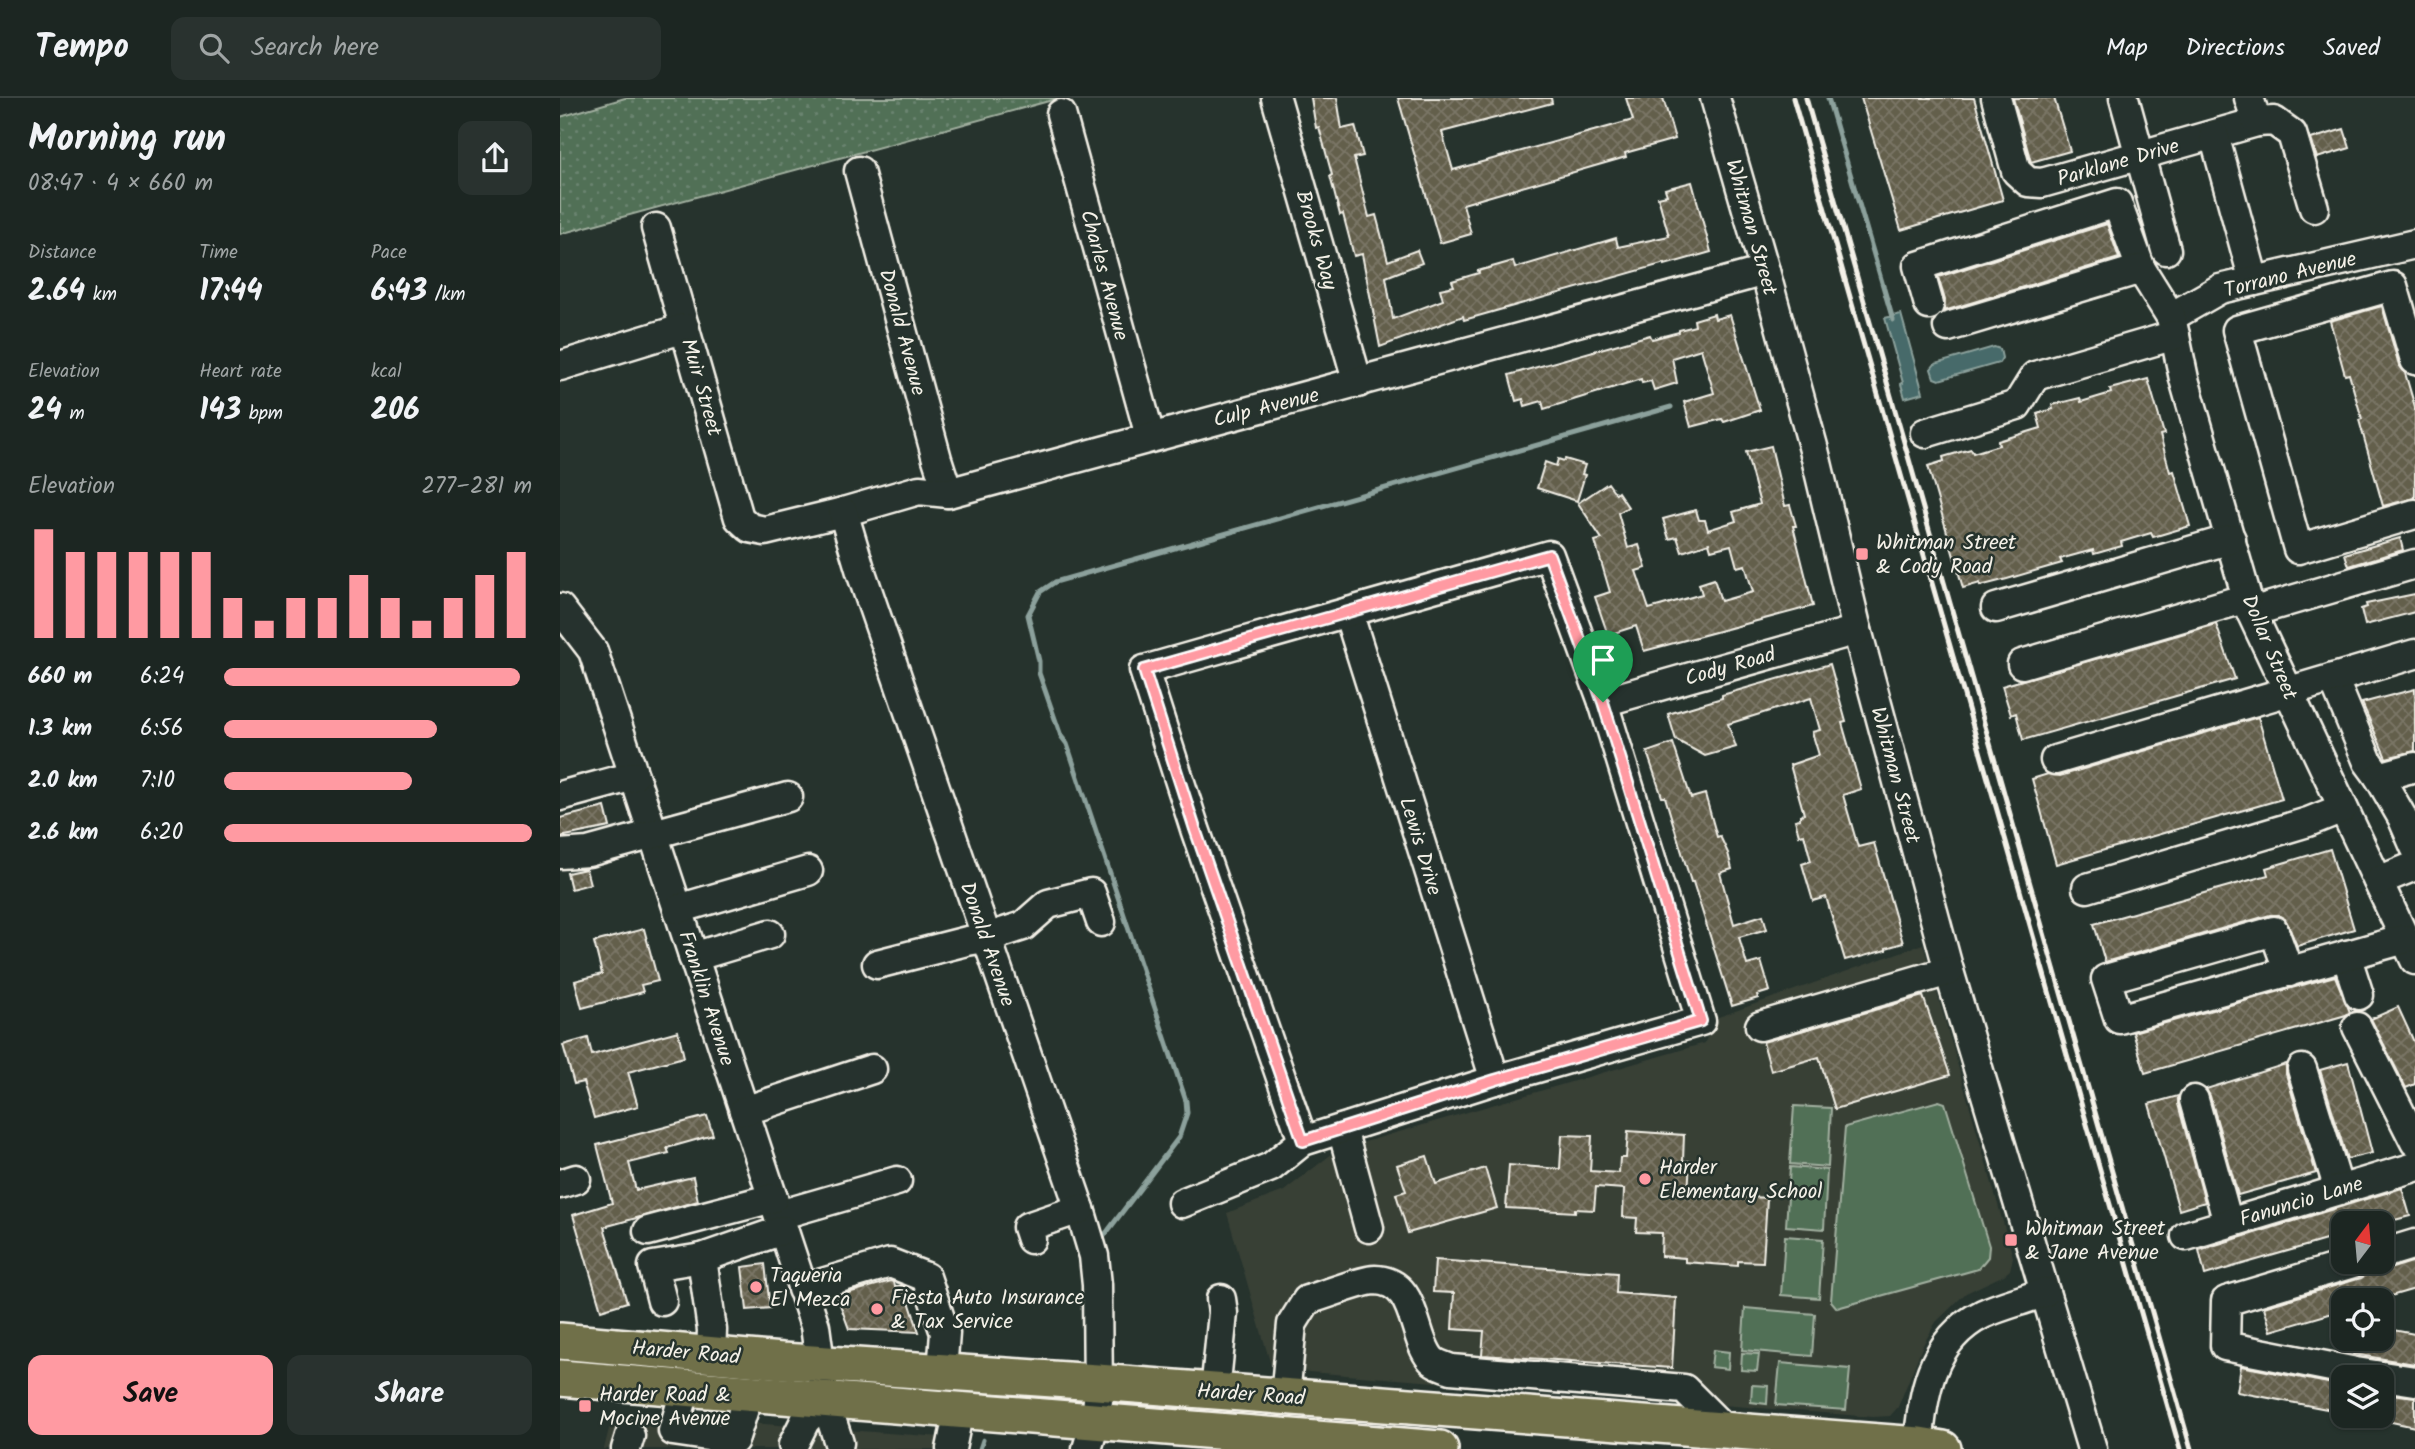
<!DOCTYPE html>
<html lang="en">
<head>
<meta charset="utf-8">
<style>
	:root { --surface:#1c2622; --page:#29322f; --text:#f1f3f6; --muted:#a0a5a5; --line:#3a4340; --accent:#ff9aa2 }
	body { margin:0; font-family:Kalam,sans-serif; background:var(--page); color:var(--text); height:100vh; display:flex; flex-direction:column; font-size:26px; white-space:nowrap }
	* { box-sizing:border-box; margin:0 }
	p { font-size:23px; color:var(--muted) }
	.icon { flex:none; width:38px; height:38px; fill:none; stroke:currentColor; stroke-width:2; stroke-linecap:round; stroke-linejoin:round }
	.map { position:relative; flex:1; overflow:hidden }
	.sheet { display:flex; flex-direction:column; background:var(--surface); width:560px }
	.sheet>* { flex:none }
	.needle { width:46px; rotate:16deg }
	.buttons { position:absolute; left:1771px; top:1113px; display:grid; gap:14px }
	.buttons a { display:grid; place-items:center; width:63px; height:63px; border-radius:14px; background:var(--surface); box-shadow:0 2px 5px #0004,0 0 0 2px var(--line); font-size:35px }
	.pin { position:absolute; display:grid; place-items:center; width:60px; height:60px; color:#fff; margin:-72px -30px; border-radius:50% 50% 50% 0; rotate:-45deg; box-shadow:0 0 7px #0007 }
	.pin .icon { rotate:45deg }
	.round { display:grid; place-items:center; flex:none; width:74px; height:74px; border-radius:14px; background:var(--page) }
	.headline { display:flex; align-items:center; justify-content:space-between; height:119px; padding:0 28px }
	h1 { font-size:38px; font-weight:700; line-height:52px }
	.stats { display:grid; grid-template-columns:repeat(3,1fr); gap:10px; height:119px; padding:7px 28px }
	.stats div { display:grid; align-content:center }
	.stats b { font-size:30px; font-weight:700 }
	.stats small { font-size:19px; font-weight:400 }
	.stats p { font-size:19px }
	.chart { height:196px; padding:14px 28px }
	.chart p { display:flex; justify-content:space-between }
	.chart svg { width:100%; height:126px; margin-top:7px; stroke:var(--accent); stroke-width:6 }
	.action { display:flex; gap:14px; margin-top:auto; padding:14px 28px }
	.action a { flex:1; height:80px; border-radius:14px; background:var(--accent); color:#111; font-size:28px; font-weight:700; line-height:80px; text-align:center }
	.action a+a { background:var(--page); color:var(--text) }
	ul { padding:0 28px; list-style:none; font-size:23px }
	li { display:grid; grid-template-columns:112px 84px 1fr; align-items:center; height:52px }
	li i { height:18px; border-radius:9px; background:var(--accent) }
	header { display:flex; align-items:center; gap:42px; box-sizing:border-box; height:98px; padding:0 35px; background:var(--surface); border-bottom:2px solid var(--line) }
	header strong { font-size:33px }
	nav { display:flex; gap:38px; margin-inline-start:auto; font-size:24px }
	.search { width:490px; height:63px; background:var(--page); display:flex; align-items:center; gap:18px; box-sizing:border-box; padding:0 24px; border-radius:14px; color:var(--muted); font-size:26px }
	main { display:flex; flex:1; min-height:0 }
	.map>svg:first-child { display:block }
	.built { fill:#384036 }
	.green { fill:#516f57; stroke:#a2b0a0; stroke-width:2 }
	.park { fill:url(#park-dots); stroke:#a2b0a0; stroke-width:2 }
	.water { fill:#466b6a; stroke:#8ca19c; stroke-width:2 }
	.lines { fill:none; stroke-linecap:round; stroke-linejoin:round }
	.stream { stroke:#8ca19c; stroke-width:5 }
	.building { fill:url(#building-cross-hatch); stroke:#f4f1e8; stroke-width:2 }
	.minor-casing { stroke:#f4f1e8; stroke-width:33 }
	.major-casing { stroke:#f4f1e8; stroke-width:40 }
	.minor { stroke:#26332d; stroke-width:28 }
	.major { stroke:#70704a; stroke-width:35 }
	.rail { stroke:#f4f1e8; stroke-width:5 }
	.route-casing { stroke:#fff; stroke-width:14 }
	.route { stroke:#ff9aa2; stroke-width:9 }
	.poi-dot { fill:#ff9aa2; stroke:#26332d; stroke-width:2.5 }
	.labels { text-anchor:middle; stroke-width:5; stroke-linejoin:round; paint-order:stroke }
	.street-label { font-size:21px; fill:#f4f1e8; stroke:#26332d }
	.poi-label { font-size:21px; fill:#f4f1e8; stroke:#26332d; text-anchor:start }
</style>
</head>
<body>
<header>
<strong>Tempo</strong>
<div class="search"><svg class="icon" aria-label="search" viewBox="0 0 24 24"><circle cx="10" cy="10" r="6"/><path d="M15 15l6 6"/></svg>Search here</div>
<nav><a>Map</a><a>Directions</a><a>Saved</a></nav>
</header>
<main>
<section class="sheet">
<div class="headline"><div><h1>Morning run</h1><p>08:47 · 4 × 660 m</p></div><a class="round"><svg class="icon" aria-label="share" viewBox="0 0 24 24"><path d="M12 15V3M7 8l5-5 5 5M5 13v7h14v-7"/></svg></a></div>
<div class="stats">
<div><p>Distance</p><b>2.64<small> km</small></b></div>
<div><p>Time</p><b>17:44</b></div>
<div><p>Pace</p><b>6:43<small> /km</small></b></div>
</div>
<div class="stats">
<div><p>Elevation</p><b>24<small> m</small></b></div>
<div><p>Heart rate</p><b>143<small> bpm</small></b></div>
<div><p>kcal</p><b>206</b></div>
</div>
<div class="chart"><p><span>Elevation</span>277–281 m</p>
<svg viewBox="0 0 160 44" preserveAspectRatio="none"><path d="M5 44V6M15 44V14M25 44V14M35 44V14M45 44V14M55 44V14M65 44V30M75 44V38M85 44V30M95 44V30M105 44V22M115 44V30M125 44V38M135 44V30M145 44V22M155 44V14"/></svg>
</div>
<ul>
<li><b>660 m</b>6:24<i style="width:96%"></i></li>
<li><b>1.3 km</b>6:56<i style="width:69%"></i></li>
<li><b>2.0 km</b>7:10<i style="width:61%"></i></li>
<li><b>2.6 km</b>6:20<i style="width:100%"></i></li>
</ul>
<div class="action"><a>Save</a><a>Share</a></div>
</section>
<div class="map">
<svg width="1855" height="1351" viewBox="0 0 1855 1351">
	<defs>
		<pattern id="park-dots" width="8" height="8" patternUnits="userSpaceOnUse" patternTransform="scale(1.75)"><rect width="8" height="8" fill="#516f57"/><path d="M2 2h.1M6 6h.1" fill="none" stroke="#6b846f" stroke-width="1.8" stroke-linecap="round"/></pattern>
		<pattern id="building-cross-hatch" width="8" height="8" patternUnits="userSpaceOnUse" patternTransform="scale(1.75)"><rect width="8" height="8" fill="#635f4c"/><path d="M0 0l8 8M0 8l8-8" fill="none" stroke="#7a7666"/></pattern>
	</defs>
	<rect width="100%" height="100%" fill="#26332d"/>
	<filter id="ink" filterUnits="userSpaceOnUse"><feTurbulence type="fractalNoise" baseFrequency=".0143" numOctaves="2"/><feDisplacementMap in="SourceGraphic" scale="14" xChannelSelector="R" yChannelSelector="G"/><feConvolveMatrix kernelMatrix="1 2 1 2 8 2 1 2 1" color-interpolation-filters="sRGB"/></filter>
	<g filter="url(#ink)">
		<g class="built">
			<polygon points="1363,846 1453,1159 1450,1172 1444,1177 1406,1195 1376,1224 1363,1247 1338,1309 1330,1318 1313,1319 712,1271 667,1115 724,1093 777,1052 1145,945 1153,921"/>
			<polygon points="53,1315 409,1341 406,1351 44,1351"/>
		</g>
		<g class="green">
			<polygon points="1379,1003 1385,1005 1429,1148 1428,1159 1418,1171 1277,1210 1271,1203 1285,1029"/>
			<polygon points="1234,1008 1271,1010 1268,1069 1230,1066"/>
			<polygon points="1230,1069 1267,1072 1264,1131 1226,1128"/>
			<polygon points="1225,1138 1263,1141 1259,1200 1221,1197"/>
			<polygon points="1185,1210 1255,1216 1252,1258 1182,1252"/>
			<polygon points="1153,1252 1169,1254 1168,1271 1151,1269"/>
			<polygon points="1182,1255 1199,1256 1197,1273 1181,1272"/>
			<polygon points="1220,1265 1290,1271 1286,1312 1216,1307"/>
			<polygon points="1192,1287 1208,1288 1207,1306 1191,1304"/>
		</g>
		<polygon class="park" points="65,0 500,0 0,136 0,19"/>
		<g class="water">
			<polygon points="1341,216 1363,295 1345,300 1341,286 1343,285 1325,220"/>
			<polygon points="1434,249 1440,251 1442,260 1439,265 1379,282 1374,280 1371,271 1375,266"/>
		</g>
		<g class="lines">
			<g class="stream">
				<polyline points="1268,0 1333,222"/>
				<polyline points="544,1138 619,1039 627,1015 626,1003 507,646 501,638 479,575 479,563 468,517 480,494 495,484 1111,309"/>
				<polyline points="420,1351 423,1342"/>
			</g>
		</g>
		<g class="building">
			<polygon points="751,0 777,0 782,31 795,28 803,58 794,60 809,119 816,117 828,163 857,152 862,165 826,179 833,221 883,202 880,191 894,188 892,183 919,175 918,173 953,163 955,170 1056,140 1058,149 1109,138 1098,99 1107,97 1105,91 1132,84 1151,154 1105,167 1105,165 904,222 903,218 820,249 802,156 794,158 783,116 780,117 770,78 772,77 759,29 756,30"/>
			<polygon points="838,0 991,0 992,5 882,34 893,72 1073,22 1066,0 1103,0 1115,41 1065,55 1066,59 903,106 911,136 880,145"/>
			<polygon points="1301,0 1414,0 1443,102 1341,132"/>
			<polygon points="1453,0 1494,0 1510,53 1471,64"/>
			<polygon points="1784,31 1790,50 1757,60 1751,41"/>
			<polygon points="1547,126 1559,160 1384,213 1385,202 1378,179"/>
			<polygon points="1822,208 1839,267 1845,275 1855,309 1855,400 1823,408 1799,322 1802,321 1789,276 1785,277 1770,223"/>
			<polygon points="1154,216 1155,221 1170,217 1200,312 1164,324 1162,321 1131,329 1124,304 1154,295 1141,251 1112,260 1117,285 1094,292 1091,283 1082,285 1081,281 984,311 982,303 965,308 963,301 956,303 949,277 1090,237 1092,241 1119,234 1119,232 1135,228 1134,222"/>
			<polygon points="1588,281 1604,336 1600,337 1610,374 1614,373 1630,428 1593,439 1591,435 1561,444 1562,448 1534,456 1533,452 1500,461 1502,465 1447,481 1420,488 1420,485 1403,490 1368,368 1384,363 1383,359 1411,351 1413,355 1439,347 1438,343 1481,330 1477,316 1493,311 1492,307 1520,300 1521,304 1551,295 1550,291"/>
			<polygon points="1211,348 1225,408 1230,407 1236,428 1233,428 1253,508 1084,553 1076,528 1048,537 1035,499 1050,494 1035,443 1042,441 1018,405 1048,385 1056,396 1058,394 1068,409 1058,415 1068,450 1079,447 1086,470 1076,473 1089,511 1142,496 1139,486 1154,481 1161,503 1193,494 1185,467 1177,469 1171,447 1151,452 1149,445 1122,454 1117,439 1109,441 1103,421 1136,412 1139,422 1145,422 1148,432 1176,423 1173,414 1200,406 1186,354"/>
			<polygon points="998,361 1004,363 1005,361 1025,367 1022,376 1025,377 1017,403 977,390 985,364 996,368"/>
			<polygon points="1840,440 1843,452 1789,468 1785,456"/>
			<polygon points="1855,496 1855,514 1805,527 1801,511 1807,509 1806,506"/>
			<polygon points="1656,526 1675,581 1463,642 1456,615 1451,617 1442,588"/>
			<polygon points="1270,566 1286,624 1282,625 1301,691 1283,697 1298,749 1314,745 1343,845 1326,850 1326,852 1293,861 1292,860 1285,862 1266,799 1253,803 1242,766 1251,763 1244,736 1239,737 1235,722 1240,721 1240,717 1244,716 1230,667 1259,657 1252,634 1260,632 1251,600 1168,626 1176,649 1145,658 1116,642 1108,616 1162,600 1162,597"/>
			<polygon points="1855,591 1855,653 1826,660 1802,605"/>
			<polygon points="1698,619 1722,701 1496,766 1472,681 1488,676 1500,678"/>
			<polygon points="1113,645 1131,700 1145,696 1157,739 1160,738 1168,755 1172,771 1160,775 1174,826 1203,817 1207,831 1179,839 1187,867 1201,863 1210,893 1197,897 1198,900 1172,908 1133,784 1131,784 1105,699 1102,699 1087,654"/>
			<polygon points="45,709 50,729 0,739 0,720"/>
			<polygon points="1770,751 1794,831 1737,848 1725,821 1718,817 1710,817 1545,864 1534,826 1708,777 1706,770"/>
			<polygon points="26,771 30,786 11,791 7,775"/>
			<polygon points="84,831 98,883 81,887 83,894 22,910 15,883 42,876 34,844"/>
			<polygon points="1775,878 1790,914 1786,917 1585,975 1573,934"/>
			<polygon points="1363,898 1390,977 1275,1011 1259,959 1211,973 1203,944"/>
			<polygon points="1838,909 1855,946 1855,986 1846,990 1811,921"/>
			<polygon points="118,933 124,959 68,974 78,1008 34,1020 23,984 14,986 3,947 28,940 32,957"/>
			<polygon points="1788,964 1812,1055 1787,1061 1760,972"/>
			<polygon points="1726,966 1726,976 1756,1075 1678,1097 1650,998 1646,991"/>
			<polygon points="1618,998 1618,1006 1645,1104 1619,1112 1589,1006"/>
			<polygon points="147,1018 153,1037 107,1050 109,1055 69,1065 76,1092 133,1079 138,1103 44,1129 67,1204 41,1212 13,1117 52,1105 37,1047"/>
			<polygon points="1068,1033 1124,1037 1123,1063 1130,1063 1128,1095 1207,1100 1203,1164 1178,1163 1178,1168 1125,1164 1125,1160 1101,1158 1102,1135 1076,1134 1077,1120 1063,1119 1064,1091 1036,1089 1034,1112 1015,1111 1015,1114 946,1110 949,1067 1000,1071 1002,1037 1032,1038 1030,1073 1059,1075 1060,1060 1066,1060"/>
			<polygon points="867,1058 876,1086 925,1070 937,1110 848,1135 836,1096 846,1093 837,1067"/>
			<polygon points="1842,1090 1850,1118 1823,1125 1783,1125 1783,1137 1645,1177 1639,1152"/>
			<polygon points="875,1162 1057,1175 1056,1195 1116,1200 1112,1270 922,1257 924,1233 892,1231 894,1195 873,1194"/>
			<polygon points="1855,1163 1855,1191 1817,1202 1783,1202 1783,1212 1711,1233 1704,1209 1801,1180 1808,1176 1812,1169 1819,1172 1826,1172"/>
			<polygon points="205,1166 210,1210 187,1212 182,1169"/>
			<polygon points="331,1183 334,1184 335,1188 344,1188 359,1234 289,1231 277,1198"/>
			<polygon points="1822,1230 1855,1236 1855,1266 1793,1256 1795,1241 1822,1241"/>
			<polygon points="1681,1268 1783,1288 1783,1314 1677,1294"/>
			<polygon points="1822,1295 1855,1299 1855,1329 1822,1322"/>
		</g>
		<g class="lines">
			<defs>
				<g id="minor">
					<polyline points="716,0 798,285"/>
					<polyline points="1155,0 1205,173 1254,352 1297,532 1389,873 1532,1351"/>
					<polyline points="1436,0 1456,73 1468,84 1482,85 1697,24 1714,23 1732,36 1754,110"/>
					<polyline points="1564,0 1606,152"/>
					<polyline points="1689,0 1697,24"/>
					<polyline points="501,16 590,338"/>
					<polyline points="1654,37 1694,183"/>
					<polyline points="299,73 377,361 388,395"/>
					<polyline points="96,130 179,420 190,430 205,433 283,414 359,392 388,395 1205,173"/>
					<polyline points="1369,207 1358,168 1557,105 1581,171"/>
					<polyline points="1611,219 1660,191 1855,146"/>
					<polyline points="1388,229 1581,171 1611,219 1624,281 1691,514 1855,862"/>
					<polyline points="1855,262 1833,188 1677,232 1738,451 1855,416"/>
					<polyline points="0,268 125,230"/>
					<polyline points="1365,335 1457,307 1475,278 1615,237"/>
					<polyline points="283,414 301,474 520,1111 534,1158 537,1187 538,1302 536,1322 527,1351"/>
					<polyline points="0,510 33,553 255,1228 265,1302 279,1345"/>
					<polyline points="1436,510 1671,441"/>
					<polyline points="788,514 935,982"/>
					<polyline points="1691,514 1855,466"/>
					<polyline points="1462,566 1687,500"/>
					<polyline points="1773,580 1808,664 1819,679"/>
					<polyline points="1043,604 1297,532"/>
					<polyline points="1495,662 1855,556"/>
					<polyline points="1855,669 1819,679 1842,719 1855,749"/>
					<polyline points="0,698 74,678"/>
					<polyline points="0,756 28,754 228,699"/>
					<polyline points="1818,783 1855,768"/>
					<polyline points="1527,790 1748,724 1783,710"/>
					<polyline points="118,811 248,773"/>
					<polyline points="1786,857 1799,897"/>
					<polyline points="133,859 210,836"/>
					<polyline points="317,866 407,843 426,840 463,828 488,806 531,795 541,824"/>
					<polyline points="1729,874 1714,833 1546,881 1559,921 1845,841"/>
					<polyline points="1200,928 1389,873"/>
					<polyline points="1797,929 1855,1044"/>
					<polyline points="1742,971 1779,1092"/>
					<polyline points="1634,1002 1668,1125"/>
					<polyline points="184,1013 312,971"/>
					<polyline points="782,1031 809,1130"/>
					<polyline points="0,1086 16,1081"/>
					<polyline points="622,1105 711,1069 743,1043 935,982 1141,923 1043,604 989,457 584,572 635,731 743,1043"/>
					<polyline points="219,1117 337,1083"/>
					<polyline points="88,1133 213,1100"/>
					<polyline points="1626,1138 1855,1069"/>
					<polyline points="471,1141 467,1129 520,1111"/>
					<polyline points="1822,1156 1855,1146"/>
					<polyline points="1796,1164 1666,1203 1665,1248 1796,1274 1855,1283"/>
					<polyline points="242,1191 330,1165 366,1179 385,1235 382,1273"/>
					<polyline points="102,1203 93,1168 142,1160"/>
					<polyline points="151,1256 152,1232 142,1160 223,1132"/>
					<polyline points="126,1290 113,1333 174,1342 189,1295"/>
					<polyline points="655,1294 663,1215 661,1201"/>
					<path d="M725,1299L732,1226L747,1202C762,1198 802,1182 815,1182C858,1183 851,1237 871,1261C875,1266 884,1268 891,1271L1124,1291L1166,1333"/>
					<polyline points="233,1347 245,1323 265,1302"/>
					<polyline points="66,1351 70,1338"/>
					<polyline points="391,1351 399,1312"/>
					<path d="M1358,1351C1362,1298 1370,1242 1423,1216C1443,1207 1465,1202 1485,1194"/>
				</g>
				<g id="major">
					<polyline points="0,1243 222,1263 537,1284 1359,1347 1383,1351"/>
					<polyline points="0,1280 880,1351"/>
				</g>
			</defs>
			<use href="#minor" class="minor-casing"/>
			<use href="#major" class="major-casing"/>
			<use href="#minor" class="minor"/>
			<use href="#major" class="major"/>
			<g class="rail">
				<polyline points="1233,0 1620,1351"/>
				<polyline points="1246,0 1631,1351"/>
			</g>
		</g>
	</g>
	<g class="lines" filter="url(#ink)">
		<defs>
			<polygon id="route" points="989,457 1043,604 1141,923 935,982 743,1043 635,731 584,572"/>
		</defs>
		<use href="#route" class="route-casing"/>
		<use href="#route" class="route"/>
	</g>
	<g class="poi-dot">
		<rect x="1295" y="449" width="14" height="14" rx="3.5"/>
		<circle cx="1085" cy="1081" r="7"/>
		<rect x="1444" y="1135" width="14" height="14" rx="3.5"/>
		<circle cx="196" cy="1189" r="7"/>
		<circle cx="317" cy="1211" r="7"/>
		<rect x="18" y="1301" width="14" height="14" rx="3.5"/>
	</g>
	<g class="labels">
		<g class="street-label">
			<text transform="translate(1558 64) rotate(-16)" y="7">Parklane Drive</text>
			<text transform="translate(1192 129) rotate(74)" y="7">Whitman Street</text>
			<text transform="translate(757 142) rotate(74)" y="7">Brooks Way</text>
			<text transform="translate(1730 176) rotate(-14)" y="7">Torrano Avenue</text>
			<text transform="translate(545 177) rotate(75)" y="7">Charles Avenue</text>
			<text transform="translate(343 234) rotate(75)" y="7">Donald Avenue</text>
			<text transform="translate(142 289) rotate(74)" y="7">Muir Street</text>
			<text transform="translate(706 309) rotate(-14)" y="7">Culp Avenue</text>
			<text transform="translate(1710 549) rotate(67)" y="7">Dollar Street</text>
			<text transform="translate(1170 568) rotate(-16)" y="7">Cody Road</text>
			<text transform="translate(1336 677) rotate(75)" y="7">Whitman Street</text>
			<text transform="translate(861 748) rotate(73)" y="7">Lewis Drive</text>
			<text transform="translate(428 846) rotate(71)" y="7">Donald Avenue</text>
			<text transform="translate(147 900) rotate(72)" y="7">Franklin Avenue</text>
			<text transform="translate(1741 1103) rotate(-17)" y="7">Fanuncio Lane</text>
			<text transform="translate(126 1254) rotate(5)" y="7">Harder Road</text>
			<text transform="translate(691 1296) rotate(4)" y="7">Harder Road</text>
		</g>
		<g class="poi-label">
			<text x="1316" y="451">Whitman Street<tspan x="1316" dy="24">&amp; Cody Road</tspan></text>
			<text x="1099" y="1076">Harder<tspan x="1099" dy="24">Elementary School</tspan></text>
			<text x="1465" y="1137">Whitman Street<tspan x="1465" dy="24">&amp; Jane Avenue</tspan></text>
			<text x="210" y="1184">Taqueria<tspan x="210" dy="24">El Mezca</tspan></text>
			<text x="331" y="1206">Fiesta Auto Insurance<tspan x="331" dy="24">&amp; Tax Service</tspan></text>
			<text x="39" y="1303">Harder Road &amp;<tspan x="39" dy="24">Mocine Avenue</tspan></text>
		</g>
	</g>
</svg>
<div class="buttons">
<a><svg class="needle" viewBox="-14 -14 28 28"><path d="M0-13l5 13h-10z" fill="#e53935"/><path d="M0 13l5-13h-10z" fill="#a0a5a5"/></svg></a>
<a><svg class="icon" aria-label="locate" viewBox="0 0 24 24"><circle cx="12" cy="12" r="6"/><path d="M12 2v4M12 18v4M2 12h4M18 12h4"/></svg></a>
<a><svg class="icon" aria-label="layers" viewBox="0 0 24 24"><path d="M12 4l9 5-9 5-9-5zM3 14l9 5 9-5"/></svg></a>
</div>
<div class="pin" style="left:1043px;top:604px;background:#1e9e55"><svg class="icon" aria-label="arrive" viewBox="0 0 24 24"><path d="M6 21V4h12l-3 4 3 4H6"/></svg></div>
</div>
</main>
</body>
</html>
